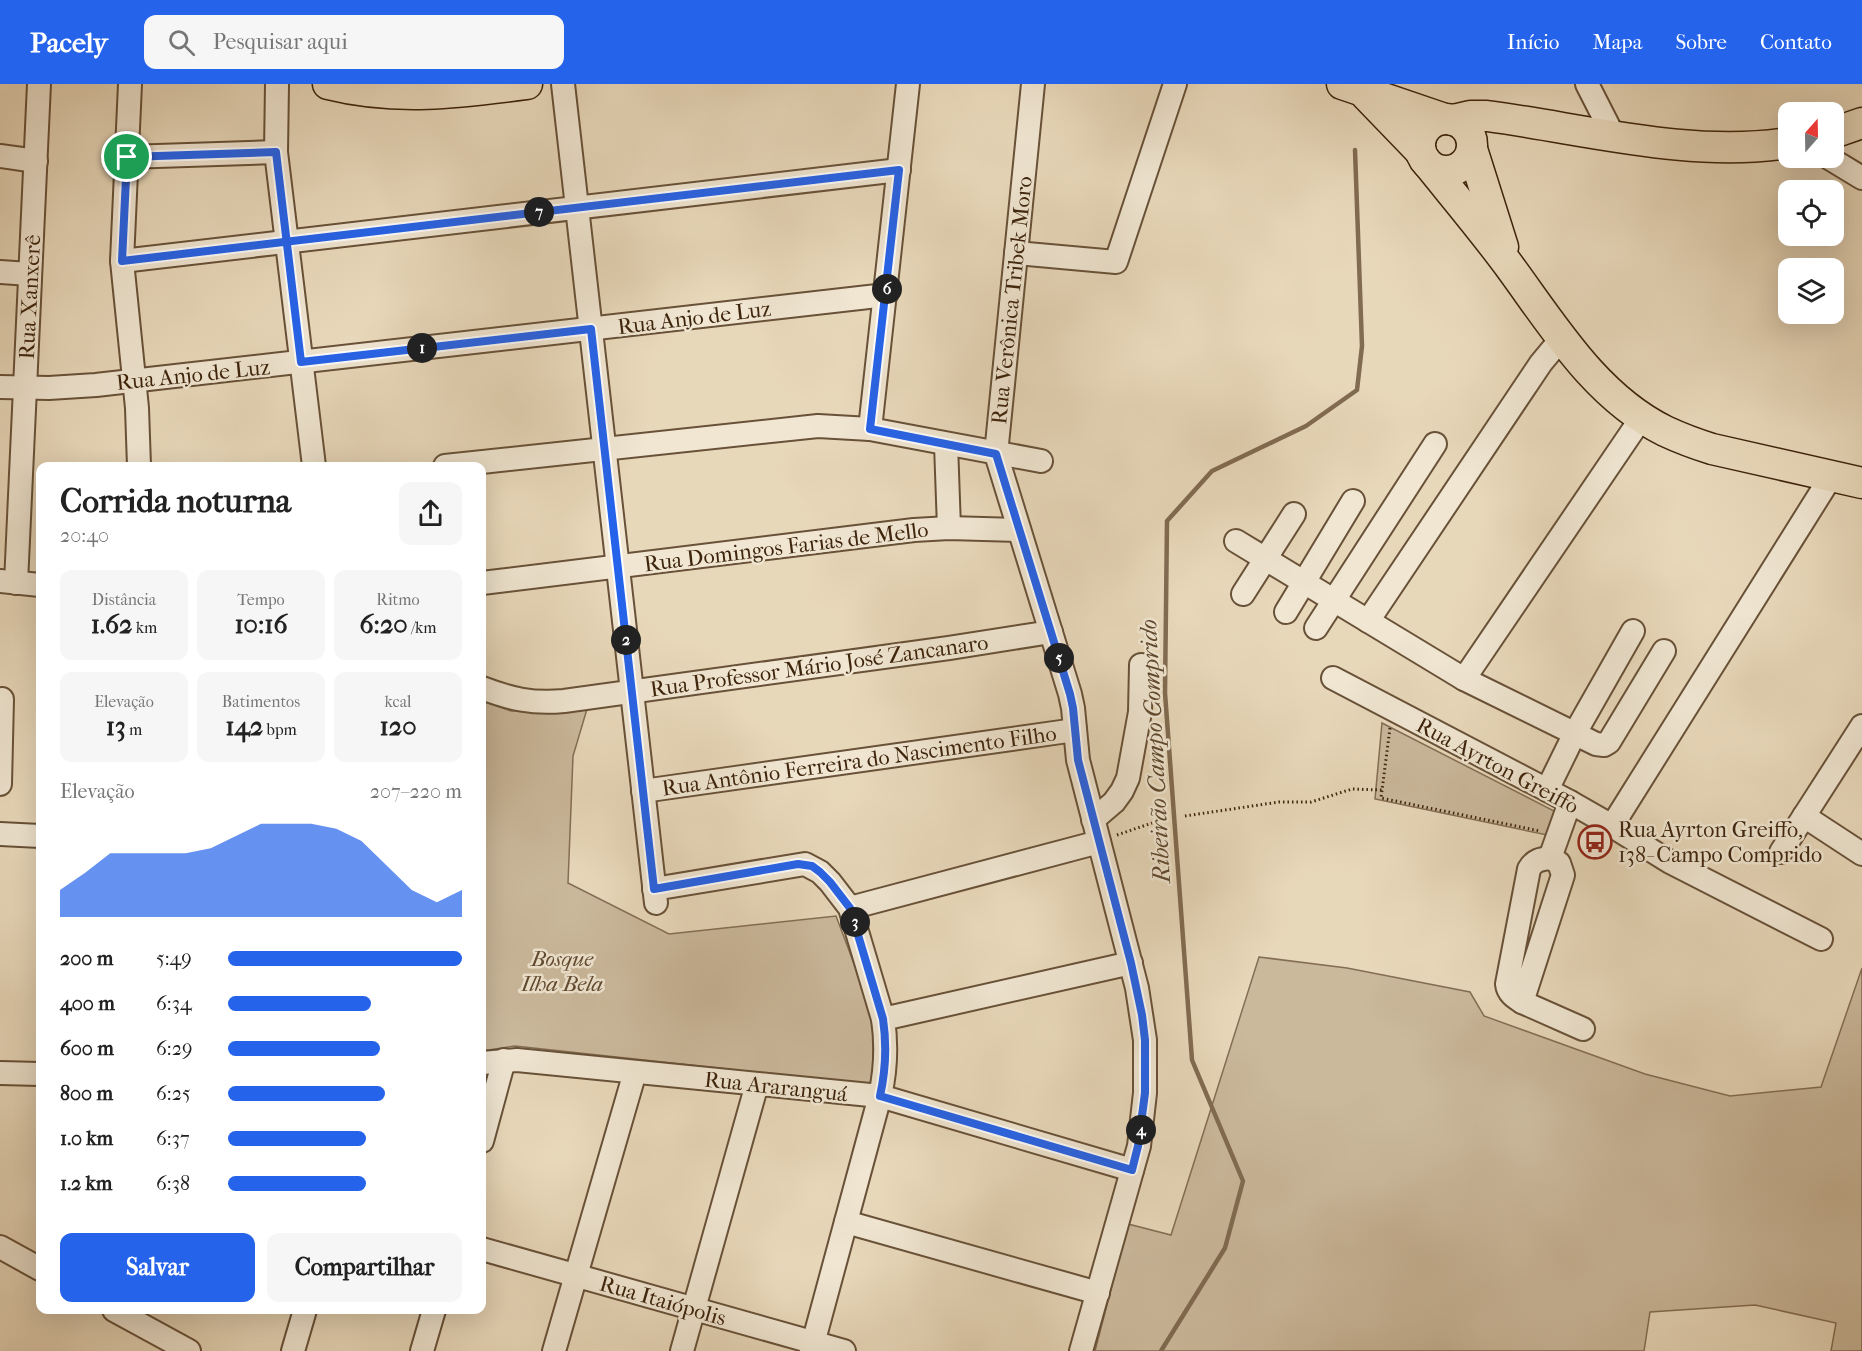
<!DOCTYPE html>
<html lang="pt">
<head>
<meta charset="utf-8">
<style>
	:root { --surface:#fff; --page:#f6f6f6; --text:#222; --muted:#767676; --accent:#2563eb }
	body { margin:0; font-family:"IM FELL French Canon",serif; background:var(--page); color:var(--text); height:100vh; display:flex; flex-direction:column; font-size:22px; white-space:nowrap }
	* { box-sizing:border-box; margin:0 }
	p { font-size:20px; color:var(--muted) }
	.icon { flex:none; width:33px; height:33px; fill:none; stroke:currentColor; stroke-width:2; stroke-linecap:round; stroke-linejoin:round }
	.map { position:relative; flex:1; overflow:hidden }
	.panel { position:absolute; left:36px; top:378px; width:450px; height:852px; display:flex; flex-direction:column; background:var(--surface); border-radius:12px; box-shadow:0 6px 24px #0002 }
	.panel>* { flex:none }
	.needle { width:39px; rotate:20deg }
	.tools { position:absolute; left:1778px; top:18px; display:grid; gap:12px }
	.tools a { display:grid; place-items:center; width:66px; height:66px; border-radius:12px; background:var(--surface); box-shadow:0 6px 24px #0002; font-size:30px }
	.pin { position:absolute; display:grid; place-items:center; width:51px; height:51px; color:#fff; margin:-26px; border:3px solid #fff; border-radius:50%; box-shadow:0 2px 6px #0007 }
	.km { position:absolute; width:30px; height:30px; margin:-15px; border-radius:50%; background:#222; color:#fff; font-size:16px; line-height:30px; text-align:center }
	.round { display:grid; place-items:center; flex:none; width:63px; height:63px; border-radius:12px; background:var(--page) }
	.head { display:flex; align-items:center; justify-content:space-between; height:102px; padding:0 24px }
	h1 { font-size:33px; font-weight:700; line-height:45px }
	.stats { display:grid; grid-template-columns:repeat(3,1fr); gap:9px; height:102px; padding:6px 24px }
	.stats div { display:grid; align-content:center; border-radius:12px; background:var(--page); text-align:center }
	.stats b { font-size:26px; font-weight:700 }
	.stats small { font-size:16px; font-weight:400 }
	.stats p { font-size:16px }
	.chart { height:168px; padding:12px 24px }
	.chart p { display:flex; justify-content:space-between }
	.chart svg { width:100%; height:108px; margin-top:6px; fill:var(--accent); opacity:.7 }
	.primary-button { display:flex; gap:12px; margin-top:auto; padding:12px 24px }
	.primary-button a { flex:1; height:69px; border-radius:12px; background:var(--accent); color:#fff; font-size:24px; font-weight:700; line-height:69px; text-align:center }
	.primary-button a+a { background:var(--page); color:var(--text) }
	ul { padding:0 24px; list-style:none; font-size:20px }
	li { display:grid; grid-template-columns:96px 72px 1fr; align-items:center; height:45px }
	li i { height:15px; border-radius:8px; background:var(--accent) }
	header { display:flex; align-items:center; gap:36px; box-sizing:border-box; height:84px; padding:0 30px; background:var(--accent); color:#fff }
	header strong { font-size:28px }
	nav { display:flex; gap:33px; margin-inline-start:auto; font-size:21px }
	.search { width:420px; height:54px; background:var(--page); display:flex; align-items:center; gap:15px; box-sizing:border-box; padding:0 21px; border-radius:12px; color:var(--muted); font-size:22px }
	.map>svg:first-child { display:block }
	.green { fill:#cbb99c; stroke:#846e54; stroke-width:1.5 }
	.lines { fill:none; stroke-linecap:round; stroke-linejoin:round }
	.stream { stroke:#816b51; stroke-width:4.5 }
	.minor-casing { stroke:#685138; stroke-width:26 }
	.major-casing { stroke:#3d240c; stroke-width:33 }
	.path { stroke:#3d240c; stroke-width:3; stroke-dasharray:1.5 3; stroke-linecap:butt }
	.minor { stroke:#f0e6d2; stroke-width:22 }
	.major { stroke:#e8d8ba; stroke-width:30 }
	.route-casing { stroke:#fff; stroke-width:12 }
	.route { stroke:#2563eb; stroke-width:8 }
	.labels { text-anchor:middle; stroke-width:5; stroke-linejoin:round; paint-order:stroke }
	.street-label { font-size:22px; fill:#3d240c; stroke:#f0e6d2 }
	.poi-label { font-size:22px; fill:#3d240c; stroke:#f0e6d2; text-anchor:start }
	.park-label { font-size:22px; font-style:italic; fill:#604930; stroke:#f0e6d2 }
	.water-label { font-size:24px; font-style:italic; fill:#5f482e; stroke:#f0e6d2 }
</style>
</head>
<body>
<header>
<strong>Pacely</strong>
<div class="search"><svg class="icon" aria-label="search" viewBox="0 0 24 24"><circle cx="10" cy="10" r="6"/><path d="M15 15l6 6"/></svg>Pesquisar aqui</div>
<nav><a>Início</a><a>Mapa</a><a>Sobre</a><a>Contato</a></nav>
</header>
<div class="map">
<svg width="1862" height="1267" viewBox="0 0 1862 1267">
	<rect width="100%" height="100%" fill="#e8d8ba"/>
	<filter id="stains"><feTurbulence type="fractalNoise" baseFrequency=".00333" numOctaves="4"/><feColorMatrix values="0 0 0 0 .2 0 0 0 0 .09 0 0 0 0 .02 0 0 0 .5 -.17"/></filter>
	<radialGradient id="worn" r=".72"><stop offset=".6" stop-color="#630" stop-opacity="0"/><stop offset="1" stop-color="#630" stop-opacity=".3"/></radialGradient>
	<g class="green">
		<polygon points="482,616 511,627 587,625 573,672 568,799 669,850 836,832 873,930 873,1001 515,962 482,967"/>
		<polygon points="1382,639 1560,730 1552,752 1375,715"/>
		<polygon points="1259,873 1347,884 1470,908 1484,932 1645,990 1730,1012 1821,1003 1862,884 1862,1267 1831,1267 1836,1239 1755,1221 1650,1228 1644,1267 1095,1267 1128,1140 1171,1151"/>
	</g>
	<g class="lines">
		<polyline class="stream" points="1161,1267 1225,1164 1243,1097 1192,976 1165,609 1167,437 1212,387 1306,342 1357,306 1362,262 1355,66"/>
		<defs>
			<g id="minor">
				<polyline points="130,0 122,177 137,324 139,382"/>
				<polyline points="277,0 276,68 314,382"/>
				<polyline points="563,0 656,819"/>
				<polyline points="1033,0 996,370 1070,610 1073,624 1078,676 1137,904 1145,956 1145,1009 1139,1062 1081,1267"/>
				<polyline points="1587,0 1613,51"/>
				<polyline points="0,72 36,77"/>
				<polyline points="127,73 276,68"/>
				<polyline points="1829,74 1862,94"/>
				<polyline points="1016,169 1116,178 1175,0"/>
				<polyline points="122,177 899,86"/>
				<polyline points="0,188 30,190"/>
				<polyline points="0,303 49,304 96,301 886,211"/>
				<polyline points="870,345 908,0"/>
				<polyline points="946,360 949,444"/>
				<polyline points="445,382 818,342 870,345 1041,377"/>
				<polyline points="1236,457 1464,595 1596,660 1604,661 1609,658 1664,567"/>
				<polyline points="0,497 40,501"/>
				<polyline points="16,499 39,0"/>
				<polyline points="482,499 914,446 949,444 1019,446"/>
				<polyline points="1243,510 1294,430"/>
				<polyline points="1286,528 1353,417"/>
				<polyline points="1368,537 1541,279 1561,255"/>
				<polyline points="1316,544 1435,360"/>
				<polyline points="1333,594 1570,718 1612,742 1670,778 1821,855"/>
				<polyline points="1464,595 1642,333"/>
				<path d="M482,604C511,615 532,620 564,617L949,564L1051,548"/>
				<polyline points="0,700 2,615"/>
				<polyline points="1547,706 1575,649 1633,547"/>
				<polyline points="643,707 1075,646"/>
				<polyline points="1804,732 1862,770"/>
				<polyline points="1093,736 1114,718 1122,707 1128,694 1140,628 1141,581"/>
				<polyline points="1612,742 1832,391"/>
				<polyline points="0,750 40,752"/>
				<polyline points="1781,768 1862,642"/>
				<path d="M1550,774L1559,779L1563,791L1522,918C1514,913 1508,909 1507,900L1529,785C1534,776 1541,775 1550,774Z"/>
				<polyline points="1550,774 1570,718"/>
				<path d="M654,805L805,780L820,788L830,798L850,824L883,935C887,962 886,985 880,1012L811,1267"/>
				<polyline points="850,824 1099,758"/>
				<polyline points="1522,918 1583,945"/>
				<polyline points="883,935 1131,879"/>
				<polyline points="482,979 517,976 880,1012 1132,1086"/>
				<polyline points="0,989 40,990"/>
				<polyline points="482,1057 504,976"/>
				<polyline points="846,1138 1098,1209"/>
				<polyline points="0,1163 40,1185"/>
				<polyline points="482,1165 844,1267"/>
				<polyline points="114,1226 189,1267"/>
				<polyline points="293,1267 305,1226"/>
				<polyline points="422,1267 434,1226"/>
				<polyline points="554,1267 635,988"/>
				<polyline points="682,1267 757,1000"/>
			</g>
			<g id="major">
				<path d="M328,0C396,17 458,9 527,0"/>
				<polyline points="1342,0 1445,35"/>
				<polyline points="1366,11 1421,68"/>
				<circle cx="1446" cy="61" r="26"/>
				<path d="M1453,36L1470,32H1487C1585,45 1690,74 1788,59"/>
				<polyline points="1833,49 1862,39"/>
				<polyline points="1472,65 1503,163"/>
				<path d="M1425,76C1453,111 1483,146 1510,183C1554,243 1596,313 1665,347C1680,354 1696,360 1712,365L1862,399"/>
			</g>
		</defs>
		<use href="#minor" class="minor-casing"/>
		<use href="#major" class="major-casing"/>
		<g class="path">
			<polyline points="1390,644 1381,714 1540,747"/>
			<polyline points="1185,732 1279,718 1311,718 1352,705 1382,706"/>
			<polyline points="1117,751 1152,739"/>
		</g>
		<use href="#minor" class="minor"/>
		<use href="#major" class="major"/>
	</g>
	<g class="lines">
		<defs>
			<path id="route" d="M127,73L276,68C284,138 293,208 301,278L591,245L654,805L798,780L812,782L820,788L830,798L850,824L883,935C887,962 886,985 880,1012L1132,1086L1138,1062L1145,1009V956L1142,931L1131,879L1078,676L1073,624L1070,610L996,370L870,345L899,86L122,177L127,73"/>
		</defs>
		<use href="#route" class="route-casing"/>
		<use href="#route" class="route"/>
	</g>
	<defs>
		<symbol id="bus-ring" viewBox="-11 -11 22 22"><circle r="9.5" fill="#f0e6d2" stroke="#8f2418" stroke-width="1.5"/><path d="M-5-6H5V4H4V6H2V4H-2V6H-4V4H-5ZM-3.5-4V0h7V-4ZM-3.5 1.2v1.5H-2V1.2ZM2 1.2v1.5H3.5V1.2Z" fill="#8f2418"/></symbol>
	</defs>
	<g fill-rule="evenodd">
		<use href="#bus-ring" x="1576" y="739" width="38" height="38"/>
	</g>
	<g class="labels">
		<g class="street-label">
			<text transform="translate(29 213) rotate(-87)" y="8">Rua Xanxerê</text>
			<text transform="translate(1011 216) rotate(-84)" y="8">Rua Verônica Tribek Moro</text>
			<text transform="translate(694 233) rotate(-7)" y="8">Rua Anjo de Luz</text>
			<text transform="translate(193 290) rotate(-6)" y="8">Rua Anjo de Luz</text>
			<text transform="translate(786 462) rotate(-7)" y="8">Rua Domingos Farias de Mello</text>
			<text transform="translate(819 581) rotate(-8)" y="8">Rua Professor Mário José Zancanaro</text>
			<text transform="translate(859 676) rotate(-8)" y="8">Rua Antônio Ferreira do Nascimento Filho</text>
			<text transform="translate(1498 681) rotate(28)" y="8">Rua Ayrton Greiffo</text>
			<text transform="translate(776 1002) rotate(6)" y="8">Rua Araranguá</text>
			<text transform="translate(663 1216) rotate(16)" y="8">Rua Itaiópolis</text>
		</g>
		<g class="poi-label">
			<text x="1618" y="753">Rua Ayrton Greiffo,<tspan x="1618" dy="25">138- Campo Comprido</tspan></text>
		</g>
		<g class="park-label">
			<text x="562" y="882">Bosque<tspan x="562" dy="25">Ilha Bela</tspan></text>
		</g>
		<g class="water-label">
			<text transform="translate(1155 667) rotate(-93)" y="8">Ribeirão Campo Comprido</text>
		</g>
	</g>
	<rect width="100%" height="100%" filter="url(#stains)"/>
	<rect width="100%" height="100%" fill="url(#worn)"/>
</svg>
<div class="tools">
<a><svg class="needle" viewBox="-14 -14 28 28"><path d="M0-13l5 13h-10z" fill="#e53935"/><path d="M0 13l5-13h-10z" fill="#767676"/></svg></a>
<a><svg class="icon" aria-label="locate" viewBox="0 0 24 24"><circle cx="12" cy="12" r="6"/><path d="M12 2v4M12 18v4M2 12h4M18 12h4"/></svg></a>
<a><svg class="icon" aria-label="layers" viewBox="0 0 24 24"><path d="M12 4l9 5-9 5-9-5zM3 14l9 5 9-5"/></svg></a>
</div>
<div class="pin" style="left:127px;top:73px;background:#1e9e55"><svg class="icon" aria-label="arrive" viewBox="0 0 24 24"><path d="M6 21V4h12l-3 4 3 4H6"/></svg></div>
<b class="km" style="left:422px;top:264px">1</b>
<b class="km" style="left:626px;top:556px">2</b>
<b class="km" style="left:855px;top:838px">3</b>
<b class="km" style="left:1141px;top:1046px">4</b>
<b class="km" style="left:1059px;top:574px">5</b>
<b class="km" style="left:887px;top:205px">6</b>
<b class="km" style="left:539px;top:128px">7</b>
<section class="panel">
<div class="head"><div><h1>Corrida noturna</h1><p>20:40</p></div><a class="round"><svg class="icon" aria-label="share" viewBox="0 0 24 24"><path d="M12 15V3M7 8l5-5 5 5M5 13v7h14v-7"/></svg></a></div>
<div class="stats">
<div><p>Distância</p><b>1.62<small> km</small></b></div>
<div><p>Tempo</p><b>10:16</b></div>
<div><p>Ritmo</p><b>6:20<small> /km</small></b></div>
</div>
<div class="stats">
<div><p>Elevação</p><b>13<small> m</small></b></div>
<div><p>Batimentos</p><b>142<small> bpm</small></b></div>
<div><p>kcal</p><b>120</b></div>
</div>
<div class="chart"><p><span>Elevação</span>207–220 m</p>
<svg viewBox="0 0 160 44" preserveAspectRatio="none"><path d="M0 44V33L10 26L20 18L30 18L40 18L50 18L60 16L70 11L80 6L90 6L100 6L110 8L120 13L130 23L140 33L150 38L160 33V44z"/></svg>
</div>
<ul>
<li><b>200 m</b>5:49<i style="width:100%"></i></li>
<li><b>400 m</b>6:34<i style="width:61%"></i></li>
<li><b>600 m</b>6:29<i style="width:65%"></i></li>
<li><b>800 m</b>6:25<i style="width:67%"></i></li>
<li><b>1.0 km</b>6:37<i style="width:59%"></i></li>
<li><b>1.2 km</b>6:38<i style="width:59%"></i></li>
</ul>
<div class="primary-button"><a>Salvar</a><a>Compartilhar</a></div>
</section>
</div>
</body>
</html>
